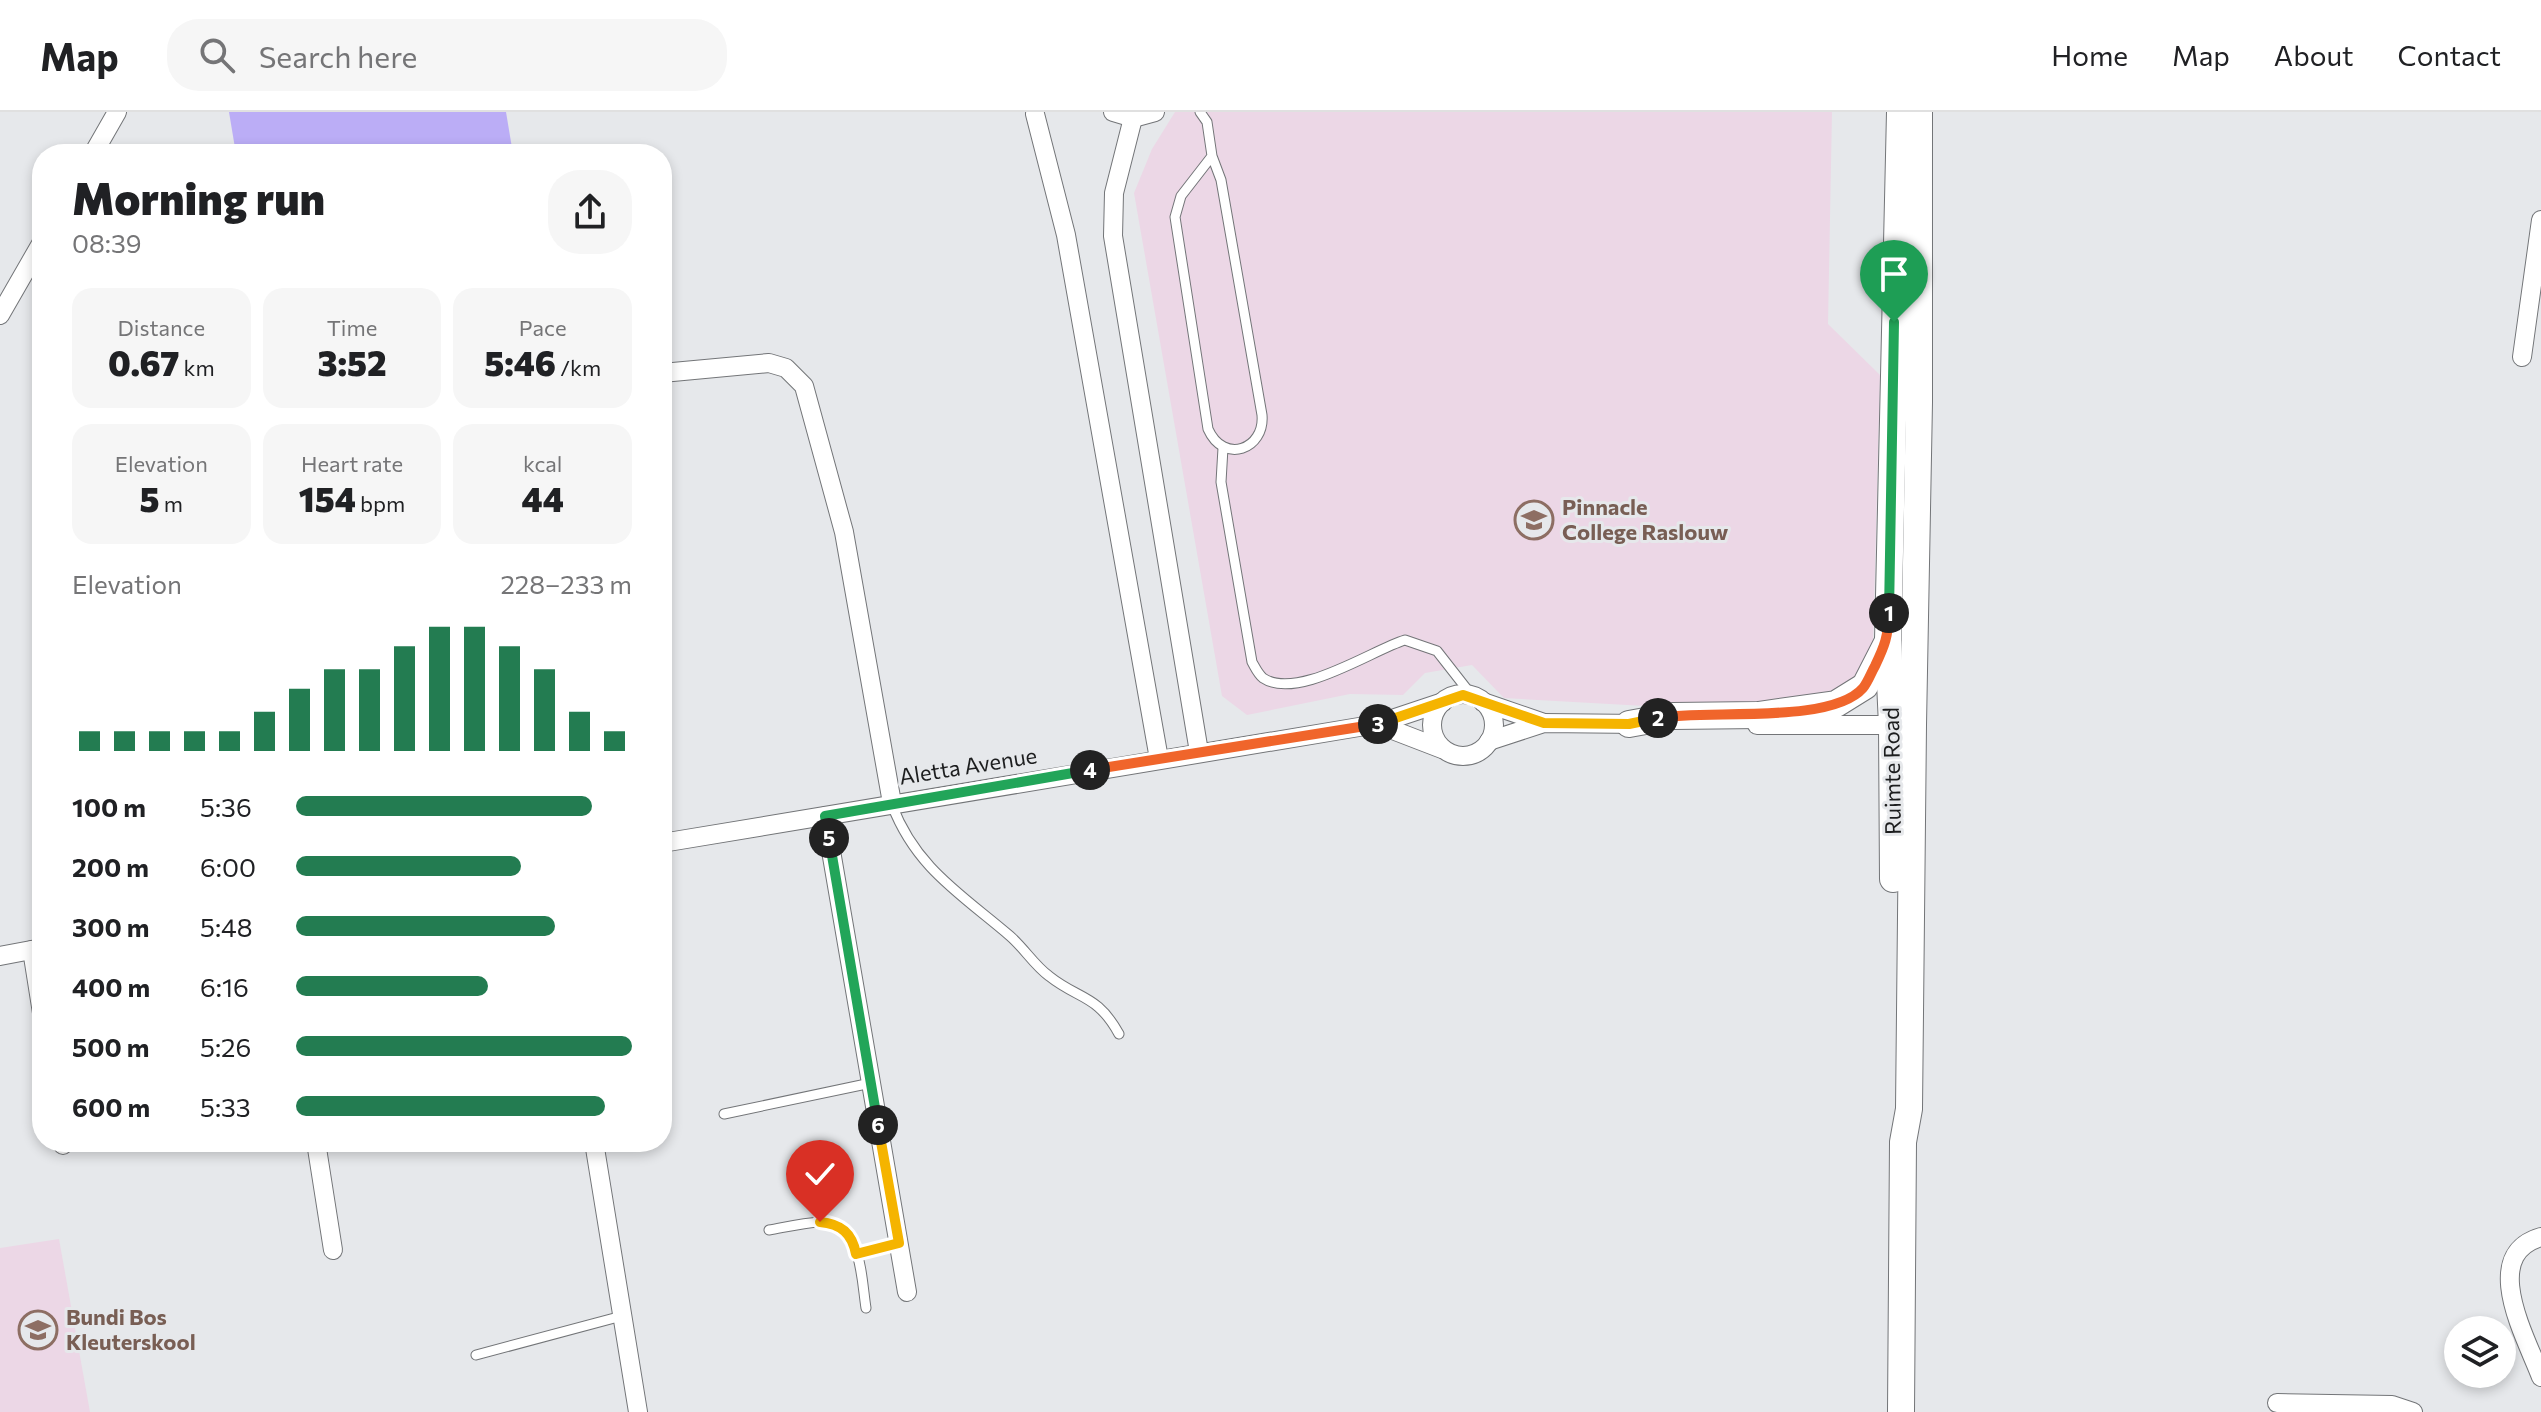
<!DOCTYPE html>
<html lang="en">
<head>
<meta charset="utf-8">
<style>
	:root { --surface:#fff; --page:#f6f6f6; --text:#202124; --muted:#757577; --line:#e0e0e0; --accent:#237c51 }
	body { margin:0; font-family:Commissioner,sans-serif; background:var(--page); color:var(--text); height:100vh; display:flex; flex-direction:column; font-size:30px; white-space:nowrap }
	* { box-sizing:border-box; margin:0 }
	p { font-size:26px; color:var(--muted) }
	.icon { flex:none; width:44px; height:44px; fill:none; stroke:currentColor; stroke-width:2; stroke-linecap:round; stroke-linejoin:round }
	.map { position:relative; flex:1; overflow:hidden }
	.sheet { position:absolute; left:32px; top:32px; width:640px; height:1008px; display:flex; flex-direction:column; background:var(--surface); border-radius:32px; box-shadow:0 4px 12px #0003 }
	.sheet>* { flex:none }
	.tools { position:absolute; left:2444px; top:1204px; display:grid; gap:16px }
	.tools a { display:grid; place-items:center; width:72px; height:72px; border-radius:50%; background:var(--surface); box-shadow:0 4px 12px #0003; font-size:40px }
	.pin { position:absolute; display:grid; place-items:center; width:68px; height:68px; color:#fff; margin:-82px -34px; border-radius:50% 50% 50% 0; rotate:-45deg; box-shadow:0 0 8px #0007 }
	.pin .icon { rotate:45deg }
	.km { position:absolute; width:40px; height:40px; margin:-20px; border-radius:50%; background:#222; color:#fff; font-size:22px; line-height:40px; text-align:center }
	.round { display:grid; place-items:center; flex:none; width:84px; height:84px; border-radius:32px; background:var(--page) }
	.summary { display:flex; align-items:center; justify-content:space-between; height:136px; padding:0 40px }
	h1 { font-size:44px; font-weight:800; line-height:60px }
	.stats { display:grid; grid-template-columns:repeat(3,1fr); gap:12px; height:136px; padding:8px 40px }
	.stats div { display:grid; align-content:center; border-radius:20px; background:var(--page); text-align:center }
	.stats b { font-size:34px; font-weight:800 }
	.stats small { font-size:22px; font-weight:400 }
	.stats p { font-size:22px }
	.chart { height:224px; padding:16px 40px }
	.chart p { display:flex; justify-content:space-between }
	.chart svg { width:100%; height:144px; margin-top:8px; stroke:var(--accent); stroke-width:6 }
	ul { padding:0 40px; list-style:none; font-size:26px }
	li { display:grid; grid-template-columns:128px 96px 1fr; align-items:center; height:60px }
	li i { height:20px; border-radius:10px; background:var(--accent) }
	header { display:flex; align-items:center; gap:48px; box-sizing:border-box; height:112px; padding:0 40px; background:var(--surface); border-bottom:2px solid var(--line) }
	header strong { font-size:38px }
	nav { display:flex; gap:44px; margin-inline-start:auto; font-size:28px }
	.search { width:560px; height:72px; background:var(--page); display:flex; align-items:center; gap:20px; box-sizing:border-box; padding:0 28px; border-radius:32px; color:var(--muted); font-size:30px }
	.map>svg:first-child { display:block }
	.education { fill:#ecd7e6 }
	.building { fill:#bbadf6 }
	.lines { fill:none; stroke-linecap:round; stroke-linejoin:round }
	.service-casing { stroke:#737578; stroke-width:11 }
	.minor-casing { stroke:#737578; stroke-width:20 }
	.secondary-casing { stroke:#737578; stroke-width:28 }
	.service { stroke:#fff; stroke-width:9 }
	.minor { stroke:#fff; stroke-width:18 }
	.secondary { stroke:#fff; stroke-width:26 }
	.split-1-casing { stroke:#fff; stroke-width:16 }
	.split-2-casing { stroke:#fff; stroke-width:16 }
	.split-3-casing { stroke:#fff; stroke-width:16 }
	.split-4-casing { stroke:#fff; stroke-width:16 }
	.split-5-casing { stroke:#fff; stroke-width:16 }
	.split-6-casing { stroke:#fff; stroke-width:16 }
	.split-7-casing { stroke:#fff; stroke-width:16 }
	.split-1 { stroke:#22a559; stroke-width:10 }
	.split-2 { stroke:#f0652b; stroke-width:10 }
	.split-3 { stroke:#f5b400; stroke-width:10 }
	.split-4 { stroke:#f0652b; stroke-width:10 }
	.split-5 { stroke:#22a559; stroke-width:10 }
	.split-6 { stroke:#22a559; stroke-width:10 }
	.split-7 { stroke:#f5b400; stroke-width:10 }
	.labels { text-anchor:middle; stroke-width:6; stroke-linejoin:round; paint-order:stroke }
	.education-label { font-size:22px; font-weight:bold; fill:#785e54; stroke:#e6e8eb; text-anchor:start }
	.street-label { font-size:22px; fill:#1c1d1e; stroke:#e6e8eb }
</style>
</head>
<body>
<header>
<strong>Map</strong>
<div class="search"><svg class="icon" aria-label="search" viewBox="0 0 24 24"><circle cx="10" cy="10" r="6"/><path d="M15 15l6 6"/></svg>Search here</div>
<nav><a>Home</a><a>Map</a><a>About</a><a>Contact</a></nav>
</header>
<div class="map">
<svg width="2541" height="1300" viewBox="0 0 2541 1300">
	<rect width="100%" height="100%" fill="#e6e8eb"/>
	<g class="education">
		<polygon points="1175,0 1832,0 1828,212 1880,263 1872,570 1823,604 1504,586 1472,553 1425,561 1403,583 1350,582 1247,603 1222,584 1134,81 1152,37"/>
		<polygon points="59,1127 90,1300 0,1300 0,1136"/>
	</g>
	<polygon class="building" points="229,0 506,0 513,42 236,42"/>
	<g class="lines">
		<defs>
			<g id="service">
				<path d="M1200,0L1207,10L1212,44L1221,68L1262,303C1265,337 1224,353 1208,317L1175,105L1181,84L1212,44"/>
				<path d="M1223,336L1221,370L1252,550C1255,555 1258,562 1263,566C1297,589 1372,538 1405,528L1437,539L1473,585"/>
				<path d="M892,693C916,756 961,782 1010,824C1024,836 1034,853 1049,864C1079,888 1097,882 1119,922"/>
				<polyline points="724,1002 871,971"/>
				<path d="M769,1118C786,1115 803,1111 820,1110C862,1109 861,1165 866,1196"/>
				<polyline points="856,1142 899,1131"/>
				<polyline points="476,1243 622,1204"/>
			</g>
			<g id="minor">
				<polyline points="1113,0 1133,6 1155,0"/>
				<polyline points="1035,2 1066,123 1159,647"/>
				<polyline points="1133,6 1114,81 1113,124 1199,640"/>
				<polyline points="93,42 117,0"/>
				<polyline points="0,203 42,130"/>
				<polyline points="2522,245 2541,108"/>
				<polyline points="662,261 769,251 786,256 804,274 844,420 892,691"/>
				<circle cx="1463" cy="613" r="31"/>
				<polyline points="1483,590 1544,611"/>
				<polyline points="1377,612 1442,637"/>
				<polyline points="1757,613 1904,613"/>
				<polyline points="1489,629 1544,611 1640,612"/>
				<polyline points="825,704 907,1180"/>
				<polyline points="662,731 1377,612 1443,590"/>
				<polyline points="32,838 42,901"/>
				<polyline points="0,844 42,836"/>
				<polyline points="63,1030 63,1033"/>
				<polyline points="316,1030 333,1138"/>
				<polyline points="594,1030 638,1300"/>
				<path d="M2541,1125C2479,1143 2526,1225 2541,1265"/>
				<polyline points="2277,1291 2392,1293 2413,1300"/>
			</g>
			<g id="secondary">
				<polyline points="1629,612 1673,604 1758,603 1836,592 1865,574 1887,531"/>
				<polyline points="1893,767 1892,613 1888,528 1900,0"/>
				<polyline points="1901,1300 1903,1030 1909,997 1913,613 1919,290 1919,0"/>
			</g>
		</defs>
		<use href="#service" class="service-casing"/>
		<use href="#minor" class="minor-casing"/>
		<use href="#secondary" class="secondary-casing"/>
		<use href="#service" class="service"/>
		<use href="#minor" class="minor"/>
		<use href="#secondary" class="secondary"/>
	</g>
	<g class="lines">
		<defs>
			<polyline id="split-1" points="1889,501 1894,210"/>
			<path id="split-2" d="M1658,606C1705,597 1831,613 1863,576C1868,570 1871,561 1875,554C1885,533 1888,525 1889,501"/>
			<polyline id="split-3" points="1378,612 1463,583 1544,611 1629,612 1658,606"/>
			<polyline id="split-4" points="1090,658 1378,612"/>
			<polyline id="split-5" points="829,726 825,704 1090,658"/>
			<polyline id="split-6" points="829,726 878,1013"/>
			<path id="split-7" d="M820,1110C841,1112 852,1121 856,1142L899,1131L878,1013"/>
		</defs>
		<use href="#split-1" class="split-1-casing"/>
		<use href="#split-2" class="split-2-casing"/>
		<use href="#split-3" class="split-3-casing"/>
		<use href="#split-4" class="split-4-casing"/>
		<use href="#split-5" class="split-5-casing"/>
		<use href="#split-6" class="split-6-casing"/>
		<use href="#split-7" class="split-7-casing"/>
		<use href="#split-1" class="split-1"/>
		<use href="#split-2" class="split-2"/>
		<use href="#split-3" class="split-3"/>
		<use href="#split-4" class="split-4"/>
		<use href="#split-5" class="split-5"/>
		<use href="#split-6" class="split-6"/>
		<use href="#split-7" class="split-7"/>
	</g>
	<defs>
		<symbol id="school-ring" viewBox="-11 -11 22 22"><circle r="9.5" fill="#e6e8eb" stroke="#8d6e63" stroke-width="1.5"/><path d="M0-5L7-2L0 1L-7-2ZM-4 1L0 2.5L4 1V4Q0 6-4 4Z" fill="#8d6e63"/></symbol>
	</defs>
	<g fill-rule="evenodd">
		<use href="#school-ring" x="1512" y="386" width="44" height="44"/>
		<use href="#school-ring" x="16" y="1196" width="44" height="44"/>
	</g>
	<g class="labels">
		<g class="education-label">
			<text x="1562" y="403">Pinnacle<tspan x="1562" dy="25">College Raslouw</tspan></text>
			<text x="66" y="1213">Bundi Bos<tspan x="66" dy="25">Kleuterskool</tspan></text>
		</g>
		<g class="street-label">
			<text transform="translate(968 654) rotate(-9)" y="8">Aletta Avenue</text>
			<text transform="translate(1892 659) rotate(-91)" y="8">Ruimte Road</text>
		</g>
	</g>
</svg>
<div class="tools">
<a><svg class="icon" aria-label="layers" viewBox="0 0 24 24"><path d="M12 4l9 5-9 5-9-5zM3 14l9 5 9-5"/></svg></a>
</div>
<div class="pin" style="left:1894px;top:210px;background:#1e9e55"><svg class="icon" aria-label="arrive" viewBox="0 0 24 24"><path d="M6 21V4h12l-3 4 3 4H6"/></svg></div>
<div class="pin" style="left:820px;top:1110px;background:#d93025"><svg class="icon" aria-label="check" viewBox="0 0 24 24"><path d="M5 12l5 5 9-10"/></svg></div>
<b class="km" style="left:1889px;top:501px">1</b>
<b class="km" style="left:1658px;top:606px">2</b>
<b class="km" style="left:1378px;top:612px">3</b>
<b class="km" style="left:1090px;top:658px">4</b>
<b class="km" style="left:829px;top:726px">5</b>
<b class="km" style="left:878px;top:1013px">6</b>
<section class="sheet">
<div class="summary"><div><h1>Morning run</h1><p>08:39</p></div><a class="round"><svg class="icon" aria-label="share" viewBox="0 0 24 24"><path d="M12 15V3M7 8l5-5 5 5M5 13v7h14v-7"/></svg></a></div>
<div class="stats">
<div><p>Distance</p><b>0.67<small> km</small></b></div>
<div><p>Time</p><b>3:52</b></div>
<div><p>Pace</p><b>5:46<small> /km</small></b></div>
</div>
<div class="stats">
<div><p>Elevation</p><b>5<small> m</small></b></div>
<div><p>Heart rate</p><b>154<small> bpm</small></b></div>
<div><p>kcal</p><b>44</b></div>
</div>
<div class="chart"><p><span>Elevation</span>228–233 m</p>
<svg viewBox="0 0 160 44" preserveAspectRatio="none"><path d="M5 44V38M15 44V38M25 44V38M35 44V38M45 44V38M55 44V32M65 44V25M75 44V19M85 44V19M95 44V12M105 44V6M115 44V6M125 44V12M135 44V19M145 44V32M155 44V38"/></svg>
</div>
<ul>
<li><b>100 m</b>5:36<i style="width:88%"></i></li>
<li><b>200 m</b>6:00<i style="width:67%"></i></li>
<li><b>300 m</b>5:48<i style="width:77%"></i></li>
<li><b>400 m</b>6:16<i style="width:57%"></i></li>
<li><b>500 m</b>5:26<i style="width:100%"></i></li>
<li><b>600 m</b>5:33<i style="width:92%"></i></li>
</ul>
</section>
</div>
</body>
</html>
